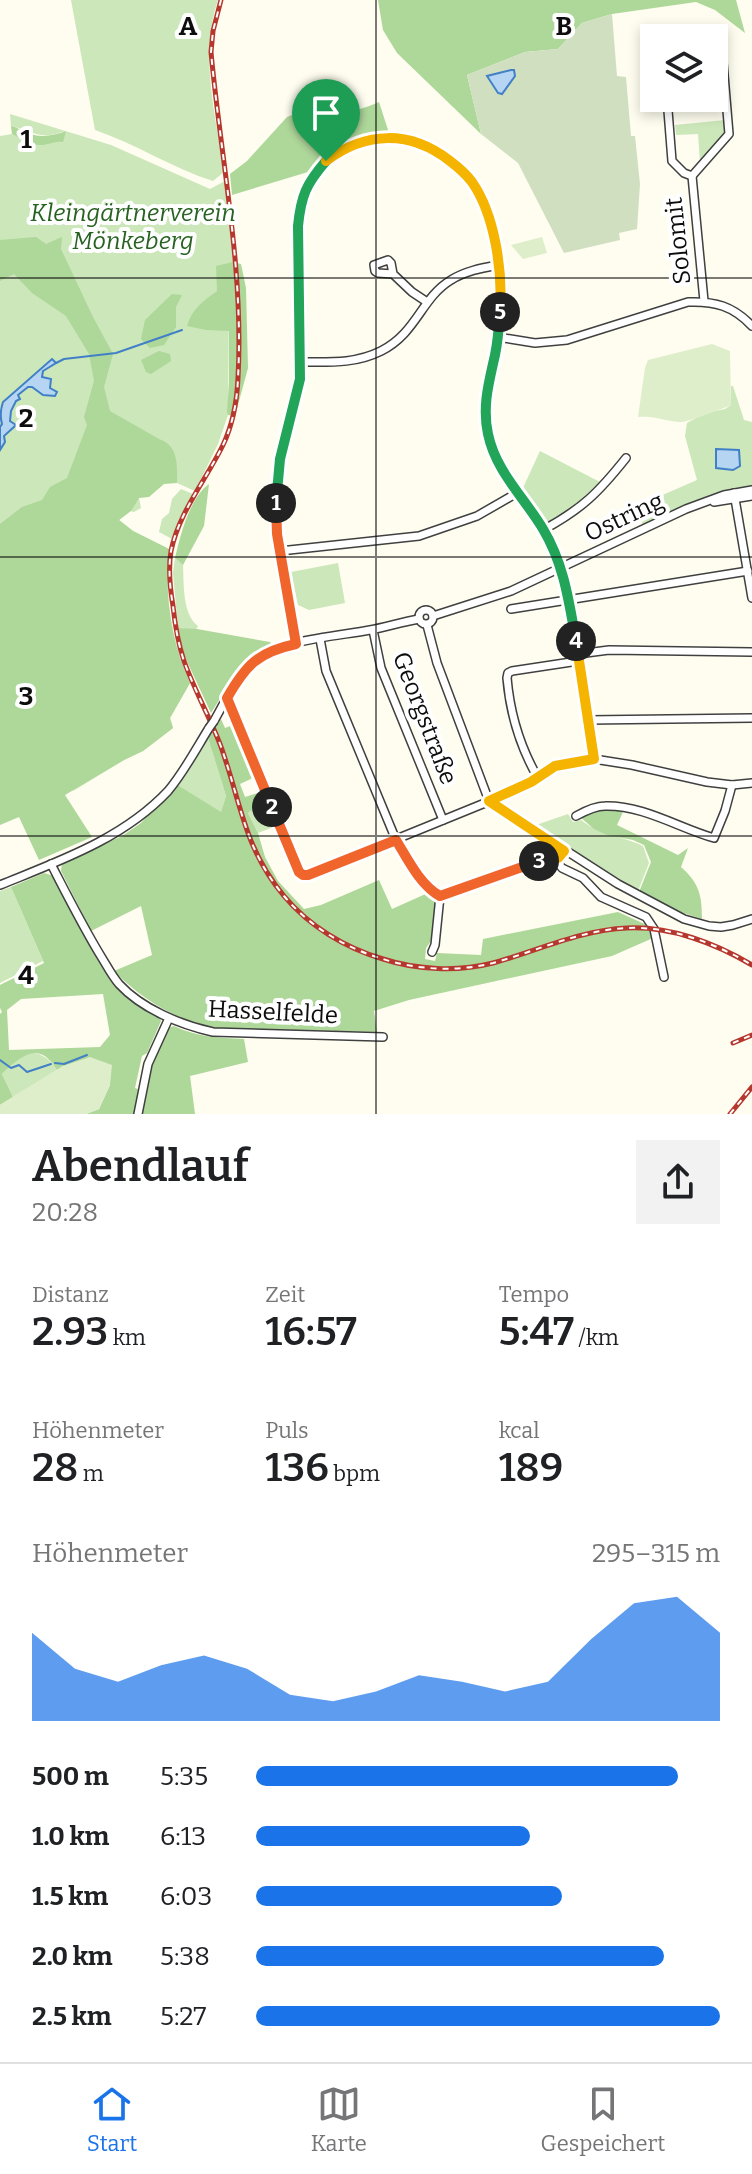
<!DOCTYPE html>
<html lang="de">
<head>
<meta charset="utf-8">
<style>
	:root { --surface:#fff; --page:#f2f2f2; --text:#202124; --muted:#757577; --line:#e0e0e0; --accent:#1a73e8 }
	body { margin:0; font-family:Bitter,serif; background:var(--page); color:var(--text); height:100vh; display:flex; flex-direction:column; font-size:30px; white-space:nowrap }
	* { box-sizing:border-box; margin:0 }
	p { font-size:26px; color:var(--muted) }
	.icon { flex:none; width:44px; height:44px; fill:none; stroke:currentColor; stroke-width:2; stroke-linecap:round; stroke-linejoin:round }
	.map { position:relative; height:1114px; overflow:hidden }
	.panel { display:flex; flex-direction:column; background:var(--surface); flex:1 }
	.panel>* { flex:none }
	.fabs { position:absolute; left:640px; top:24px; display:grid; gap:16px }
	.fabs a { display:grid; place-items:center; width:88px; height:88px; border-radius:0px; background:var(--surface); box-shadow:0 4px 12px #0003; font-size:40px }
	.pin { position:absolute; display:grid; place-items:center; width:68px; height:68px; color:#fff; margin:-82px -34px; border-radius:50% 50% 50% 0; rotate:-45deg; box-shadow:0 0 8px #0007 }
	.pin .icon { rotate:45deg }
	.km { position:absolute; width:40px; height:40px; margin:-20px; border-radius:50%; background:#222; color:#fff; font-size:22px; line-height:40px; text-align:center }
	.round { display:grid; place-items:center; flex:none; width:84px; height:84px; border-radius:0px; background:var(--page) }
	.overview { display:flex; align-items:center; justify-content:space-between; height:136px; padding:0 32px }
	h1 { font-size:44px; font-weight:600; line-height:60px }
	.metrics { display:grid; grid-template-columns:repeat(3,1fr); gap:12px; height:136px; padding:8px 32px }
	.metrics div { display:grid; align-content:center }
	.metrics b { font-size:40px; font-weight:600 }
	.metrics small { font-size:22px; font-weight:400 }
	.metrics p { font-size:22px }
	.chart { height:224px; padding:16px 32px }
	.chart p { display:flex; justify-content:space-between }
	.chart svg { width:100%; height:144px; margin-top:8px; fill:var(--accent); opacity:.7 }
	ul { padding:0 32px; list-style:none; font-size:26px }
	li { display:grid; grid-template-columns:128px 96px 1fr; align-items:center; height:60px }
	li i { height:20px; border-radius:10px; background:var(--accent) }
	.dock { display:flex; justify-content:space-around; align-items:center; height:112px; border-top:2px solid var(--line); background:var(--surface); font-size:22px; color:var(--muted) }
	.dock a { display:grid; justify-items:center; gap:4px }
	.dock .active { color:var(--accent) }
	.map>svg:first-child { display:block }
	.green { fill:#cce7ba }
	.forest { fill:#aed79a; fill-rule:evenodd }
	.cemetery { fill:#d1dfc1 }
	.pitch { fill:#deeecb }
	.water { fill:#b6d5f3; stroke:#4180c6; stroke-width:2 }
	.lines { fill:none; stroke-linecap:round; stroke-linejoin:round }
	.stream { stroke:#4180c6; stroke-width:2 }
	.minor-casing { stroke:#404040; stroke-width:10 }
	.minor { stroke:#fff; stroke-width:7 }
	.rail-casing { stroke:#b6372d; stroke-width:5 }
	.rail { stroke:#fff; stroke-width:2; stroke-dasharray:6; stroke-linecap:butt }
	.minor-bridge-casing { stroke:#404040; stroke-width:10; stroke-linecap:butt }
	.minor-bridge { stroke:#fff; stroke-width:7 }
	.split-1-casing { stroke:#fff; stroke-width:16 }
	.split-2-casing { stroke:#fff; stroke-width:16 }
	.split-3-casing { stroke:#fff; stroke-width:16 }
	.split-4-casing { stroke:#fff; stroke-width:16 }
	.split-5-casing { stroke:#fff; stroke-width:16 }
	.split-6-casing { stroke:#fff; stroke-width:16 }
	.split-1 { stroke:#22a559; stroke-width:10 }
	.split-2 { stroke:#f0652b; stroke-width:10 }
	.split-3 { stroke:#f0652b; stroke-width:10 }
	.split-4 { stroke:#f5b400; stroke-width:10 }
	.split-5 { stroke:#22a559; stroke-width:10 }
	.split-6 { stroke:#f5b400; stroke-width:10 }
	.grid { fill:none; stroke:#0d0d0d; stroke-width:2; stroke-opacity:0.55 }
	.labels { text-anchor:middle; stroke-width:8; stroke-linejoin:round; paint-order:stroke }
	.park-label { font-size:24px; font-style:italic; fill:#276221; stroke:#fff }
	.street-label { font-size:24px; fill:#0d0d0d; stroke:#fff }
	.grid-label { font-size:26px; text-anchor:middle; font-weight:bold; fill:#0d0d0d; stroke:#fff; stroke-width:8; stroke-linejoin:round; paint-order:stroke }
</style>
</head>
<body>
<div class="map">
<svg width="752" height="1114" viewBox="0 0 752 1114">
	<rect width="100%" height="100%" fill="#fefdef"/>
	<g class="green">
		<path d="M71,0H218C199,55 216,116 224,172L213,181C172,168 136,144 95,130Z"/>
		<path d="M10,114L111,145L210,189L225,181L233,262L229,305L228,415L218,444L195,491L177,483L150,465L139,498L141,508L134,512L130,511L119,520L133,531L169,549C164,595 172,642 190,683L170,718L173,728L143,751L124,760L73,791L71,784L0,824V136L12,134C32,146 48,149 65,131C40,141 33,131 11,126Z"/>
		<polygon points="725,120 726,134 716,145 714,144 712,146 713,149 700,162 698,134 676,135 675,125"/>
		<path d="M731,386H733L744,420L752,422V485C714,494 677,508 643,525L635,507L697,480L685,436L687,423L705,413L725,409L731,405Z"/>
		<polygon points="540,451 600,482 569,510 547,522 545,522 522,490"/>
		<polygon points="181,489 193,494 178,521 172,539 159,532 162,519 169,513 172,499"/>
		<path d="M175,558L183,565C184,584 182,614 198,626L196,630L178,628L173,573Z"/>
		<polygon points="338,563 345,603 309,610 298,605 291,572"/>
		<polygon points="208,738 226,796 221,813 176,784"/>
		<polygon points="265,801 276,826 258,833 248,813"/>
		<path d="M568,814L573,822L581,820C603,837 620,835 643,846L649,863L638,891L536,827V825Z"/>
		<polygon points="11,887 43,961 0,983 0,891"/>
		<path d="M30,1052C43,1054 50,1059 57,1070L13,1097L2,1074L22,1056Z"/>
	</g>
	<g class="forest">
		<polygon points="378,0 736,0 745,33 715,10 696,2 612,14 582,23 558,49 525,52 467,75 481,134 397,53 383,30"/>
		<path d="M379,102L389,133L367,136L346,143L326,156L308,172L232,195L230,174L247,161L287,117L292,115C322,115 351,115 379,102Z"/>
		<path d="M11,126C19,128 24,132 31,134C41,138 56,135 66,131L63,142C55,141 51,144 43,145C31,146 22,140 12,134Z"/>
		<path d="M36,237L46,244L62,237L61,249L93,317L113,354L104,387L110,411L159,439C179,446 177,465 177,483L164,484L149,497L139,498L131,511L119,520L133,531L169,549C164,594 171,643 190,683L170,718L173,728L143,751L124,760L65,795L92,837L39,860L19,817L0,825V524L22,507L42,500L50,487L67,478L87,425L84,417L94,381L89,354L66,316L32,293L14,274L0,281V240Z"/>
		<path d="M233,262L241,264L246,288L248,368L235,416L228,415L227,412L229,382V331L206,330L187,326C192,309 203,301 217,291L216,266Z"/>
		<polygon points="172,294 182,295 176,307 176,327 164,345 150,348 141,339 145,320"/>
		<polygon points="159,351 170,354 171,361 151,374 146,372 141,360"/>
		<path d="M209,484L204,526L183,565L175,558C180,536 190,497 209,484Z"/>
		<path d="M178,628L197,629L270,642L272,644C242,659 228,686 211,713L184,655Z"/>
		<path d="M221,719L225,728L233,725L255,777L240,784L245,797L261,792L265,801L248,813L258,833L265,857L278,881L304,909L321,905L379,880L392,909L430,892L436,899L434,937L426,948L425,959L435,961L437,953L481,955L483,939L618,912L649,926L653,938L612,956L409,1000L374,1011L377,1032L212,1028C175,1019 141,999 114,971L152,955L141,906L91,931L61,871L62,863L122,836L141,823L176,784L221,812L226,796L208,738Z"/>
		<path d="M608,808L623,812L617,825L678,855L688,848L681,867C699,883 702,895 702,919L671,909L639,892L651,862L644,845L633,840L607,835L594,829L579,816Z"/>
		<path d="M44,873L54,876L117,989L134,1002L159,1015L161,1021L147,1053L142,1056L135,1088L138,1089L135,1114H86L99,1109L110,1085L63,1066L57,1070C38,1039 21,1057 2,1074L13,1097L0,1105V1014L2,1012L0,1008V985L44,963L11,887ZM103,994L110,1035L100,1047L9,1050L7,1010L21,999Z"/>
		<path d="M174,1026C197,1037 219,1038 244,1039L248,1062L190,1076L195,1114H142L151,1064L168,1028Z"/>
	</g>
	<polygon class="cemetery" points="612,14 617,76 626,77 631,136 635,136 640,184 637,229 619,233 620,240 564,253 518,163 481,134 467,75 525,52 558,49 582,23"/>
	<g class="pitch">
		<polygon points="542,237 547,253 523,259 511,245"/>
		<path d="M712,344L730,351L731,405C728,407 686,422 683,422C668,422 654,415 638,417L645,368L648,360Z"/>
		<polygon points="90,1057 112,1065 110,1085 99,1109 86,1114 0,1114 0,1105 63,1066"/>
	</g>
	<g class="water">
		<polygon points="511,70 514,70 515,76 502,94 498,93 487,76"/>
		<path d="M52,359L56,363L43,371L42,377L51,379L50,388L57,392L55,396L43,395L32,387H28L18,395L20,399L16,401L11,411L10,421L16,425L4,436L5,442L0,450V427L2,424C0,417 1,408 3,402Z"/>
		<polygon points="716,449 739,450 740,466 733,470 716,468"/>
	</g>
	<g class="lines">
		<g class="stream">
			<polyline points="56,363 64,359 116,353 182,330"/>
			<polyline points="0,1060 11,1068 19,1065 27,1072 51,1064"/>
			<polyline points="55,1063 64,1064 87,1055"/>
		</g>
		<defs>
			<g id="minor">
				<polyline points="667,98 672,161 684,173 692,176"/>
				<polyline points="692,176 729,134 723,63 714,56"/>
				<polyline points="692,176 704,301"/>
				<polyline points="393,274 391,263 388,260 374,265 375,271 378,273 393,274 412,292 427,302"/>
				<path d="M498,337L535,343L567,340L688,302C715,301 733,306 752,326"/>
				<path d="M301,362C329,362 355,364 381,351C417,333 421,298 451,280C465,271 482,268 498,265"/>
				<polyline points="734,493 752,598"/>
				<polyline points="714,502 752,496"/>
				<path d="M543,530C582,509 599,492 626,458"/>
				<polyline points="280,551 419,536 477,516 517,493"/>
				<polyline points="511,609 748,571"/>
				<circle cx="426" cy="617" r="7"/>
				<polyline points="433,616 511,591 686,509 724,495 752,490"/>
				<polyline points="427,625 437,663 489,801 618,884 684,919 709,926 721,927 733,925 752,919"/>
				<polyline points="373,630 381,668 443,820"/>
				<polyline points="320,639 326,671 396,840 424,881 436,895 440,896"/>
				<path d="M296,644C295,633 292,623 290,612C284,577 276,541 275,505C275,455 299,411 301,362C302,330 300,298 299,266C299,245 297,223 301,203C309,165 348,138 385,137C417,136 455,157 472,183C500,225 504,289 498,338C494,368 483,394 486,425C493,479 541,515 560,565C572,596 574,632 579,665C583,696 589,727 594,759"/>
				<polyline points="578,654 609,650 752,652"/>
				<polyline points="227,698 299,872 303,875 308,875 485,803 531,782 555,766 594,759 632,765 707,782 732,785 752,783"/>
				<polyline points="588,720 752,718"/>
				<path d="M214,721C226,700 237,675 256,659C281,640 338,636 370,630C386,627 402,622 419,619"/>
				<path d="M538,778C520,747 510,713 507,678L508,673L512,671L578,661"/>
				<path d="M576,816C585,811 595,806 605,806C643,805 679,828 714,838L725,811L732,785"/>
				<polyline points="558,858 558,863 562,868 583,878 601,897 646,917 654,929 664,977"/>
				<path d="M51,864C67,895 83,927 102,958C107,966 112,976 119,984C142,1009 181,1025 213,1032L383,1037"/>
				<path d="M0,885C59,861 123,839 168,791C184,772 196,749 209,728"/>
				<polyline points="440,896 546,859 558,858 560,855"/>
				<polyline points="432,952 435,945 440,896"/>
				<polyline points="138,1114 148,1064 169,1018"/>
			</g>
		</defs>
		<use href="#minor" class="minor-casing"/>
		<use href="#minor" class="minor"/>
		<defs>
			<g id="rail">
				<path d="M221,0L213,31L211,52C221,161 244,268 238,378C237,401 233,424 223,445C206,480 179,512 171,551C168,569 170,588 173,606C175,625 178,643 184,661C194,689 209,716 220,744C241,801 243,847 284,896C309,926 345,948 383,959C417,970 457,972 493,963C537,951 580,930 627,928C670,926 715,943 752,965"/>
				<polyline points="733,1043 752,1035"/>
				<polyline points="730,1114 752,1087"/>
			</g>
		</defs>
		<use href="#rail" class="rail-casing"/>
		<use href="#rail" class="rail"/>
		<defs>
			<polyline id="minor-bridge" points="209,728 214,721"/>
		</defs>
		<use href="#minor-bridge" class="minor-bridge-casing"/>
		<use href="#minor-bridge" class="minor-bridge"/>
	</g>
	<g class="lines">
		<defs>
			<path id="split-1" d="M276,503L280,459L300,379L298,226C301,196 306,184 326,161"/>
			<path id="split-2" d="M272,807L227,698C246,665 258,652 296,644L277,534L276,503"/>
			<path id="split-3" d="M272,807L299,872L303,875H308L396,840C407,858 420,885 440,896L539,861"/>
			<polyline id="split-4" points="539,861 558,858 564,851 489,801 531,782 555,766 594,759 576,641"/>
			<path id="split-5" d="M500,312C499,326 498,341 495,355C489,382 482,406 488,434C496,472 524,497 543,529C564,564 569,602 576,641"/>
			<path id="split-6" d="M326,161C366,131 410,130 450,161C458,167 466,174 472,182C495,215 503,272 500,312"/>
		</defs>
		<use href="#split-1" class="split-1-casing"/>
		<use href="#split-2" class="split-2-casing"/>
		<use href="#split-3" class="split-3-casing"/>
		<use href="#split-4" class="split-4-casing"/>
		<use href="#split-5" class="split-5-casing"/>
		<use href="#split-6" class="split-6-casing"/>
		<use href="#split-1" class="split-1"/>
		<use href="#split-2" class="split-2"/>
		<use href="#split-3" class="split-3"/>
		<use href="#split-4" class="split-4"/>
		<use href="#split-5" class="split-5"/>
		<use href="#split-6" class="split-6"/>
	</g>
	<path class="grid" d="M376,0V1114M0,278H752M0,557H752M0,836H752"/>
	<g class="labels">
		<g class="park-label">
			<text x="133" y="221">Kleingärtnerverein<tspan x="133" dy="28">Mönkeberg</tspan></text>
		</g>
		<g class="street-label">
			<text transform="translate(678 241) rotate(-96)" y="8">Solomit</text>
			<text transform="translate(624 517) rotate(-25)" y="8">Ostring</text>
			<text transform="translate(425 718) rotate(69)" y="8">Georgstraße</text>
			<text transform="translate(273 1012) rotate(3)" y="8">Hasselfelde</text>
		</g>
	</g>
	<g class="grid-label">
		<text x="188" y="35">A</text>
		<text x="564" y="35">B</text>
		<text x="26" y="148">1</text>
		<text x="26" y="427">2</text>
		<text x="26" y="705">3</text>
		<text x="26" y="984">4</text>
	</g>
</svg>
<div class="fabs">
<a><svg class="icon" aria-label="layers" viewBox="0 0 24 24"><path d="M12 4l9 5-9 5-9-5zM3 14l9 5 9-5"/></svg></a>
</div>
<div class="pin" style="left:326px;top:161px;background:#1e9e55"><svg class="icon" aria-label="arrive" viewBox="0 0 24 24"><path d="M6 21V4h12l-3 4 3 4H6"/></svg></div>
<b class="km" style="left:276px;top:503px">1</b>
<b class="km" style="left:272px;top:807px">2</b>
<b class="km" style="left:539px;top:861px">3</b>
<b class="km" style="left:576px;top:641px">4</b>
<b class="km" style="left:500px;top:312px">5</b>
</div>
<section class="panel">
<div class="overview"><div><h1>Abendlauf</h1><p>20:28</p></div><a class="round"><svg class="icon" aria-label="share" viewBox="0 0 24 24"><path d="M12 15V3M7 8l5-5 5 5M5 13v7h14v-7"/></svg></a></div>
<div class="metrics">
<div><p>Distanz</p><b>2.93<small> km</small></b></div>
<div><p>Zeit</p><b>16:57</b></div>
<div><p>Tempo</p><b>5:47<small> /km</small></b></div>
</div>
<div class="metrics">
<div><p>Höhenmeter</p><b>28<small> m</small></b></div>
<div><p>Puls</p><b>136<small> bpm</small></b></div>
<div><p>kcal</p><b>189</b></div>
</div>
<div class="chart"><p><span>Höhenmeter</span>295–315 m</p>
<svg viewBox="0 0 160 44" preserveAspectRatio="none"><path d="M0 44V17L10 28L20 32L30 27L40 24L50 28L60 36L70 38L80 35L90 30L100 32L110 35L120 32L130 19L140 8L150 6L160 17V44z"/></svg>
</div>
<ul>
<li><b>500 m</b>5:35<i style="width:91%"></i></li>
<li><b>1.0 km</b>6:13<i style="width:59%"></i></li>
<li><b>1.5 km</b>6:03<i style="width:66%"></i></li>
<li><b>2.0 km</b>5:38<i style="width:88%"></i></li>
<li><b>2.5 km</b>5:27<i style="width:100%"></i></li>
</ul>
</section>
<nav class="dock">
<a class="active"><svg class="icon" aria-label="home" viewBox="0 0 24 24"><path d="M3 11l9-7 9 7M6 9v11h12V9"/></svg>Start</a>
<a><svg class="icon" aria-label="map" viewBox="0 0 24 24"><path d="M3 6l6-2 6 2 6-2v14l-6 2-6-2-6 2zM9 4v14M15 6v14"/></svg>Karte</a>
<a><svg class="icon" aria-label="saved" viewBox="0 0 24 24"><path d="M7 4h10v16l-5-4-5 4z"/></svg>Gespeichert</a>
</nav>
</body>
</html>
